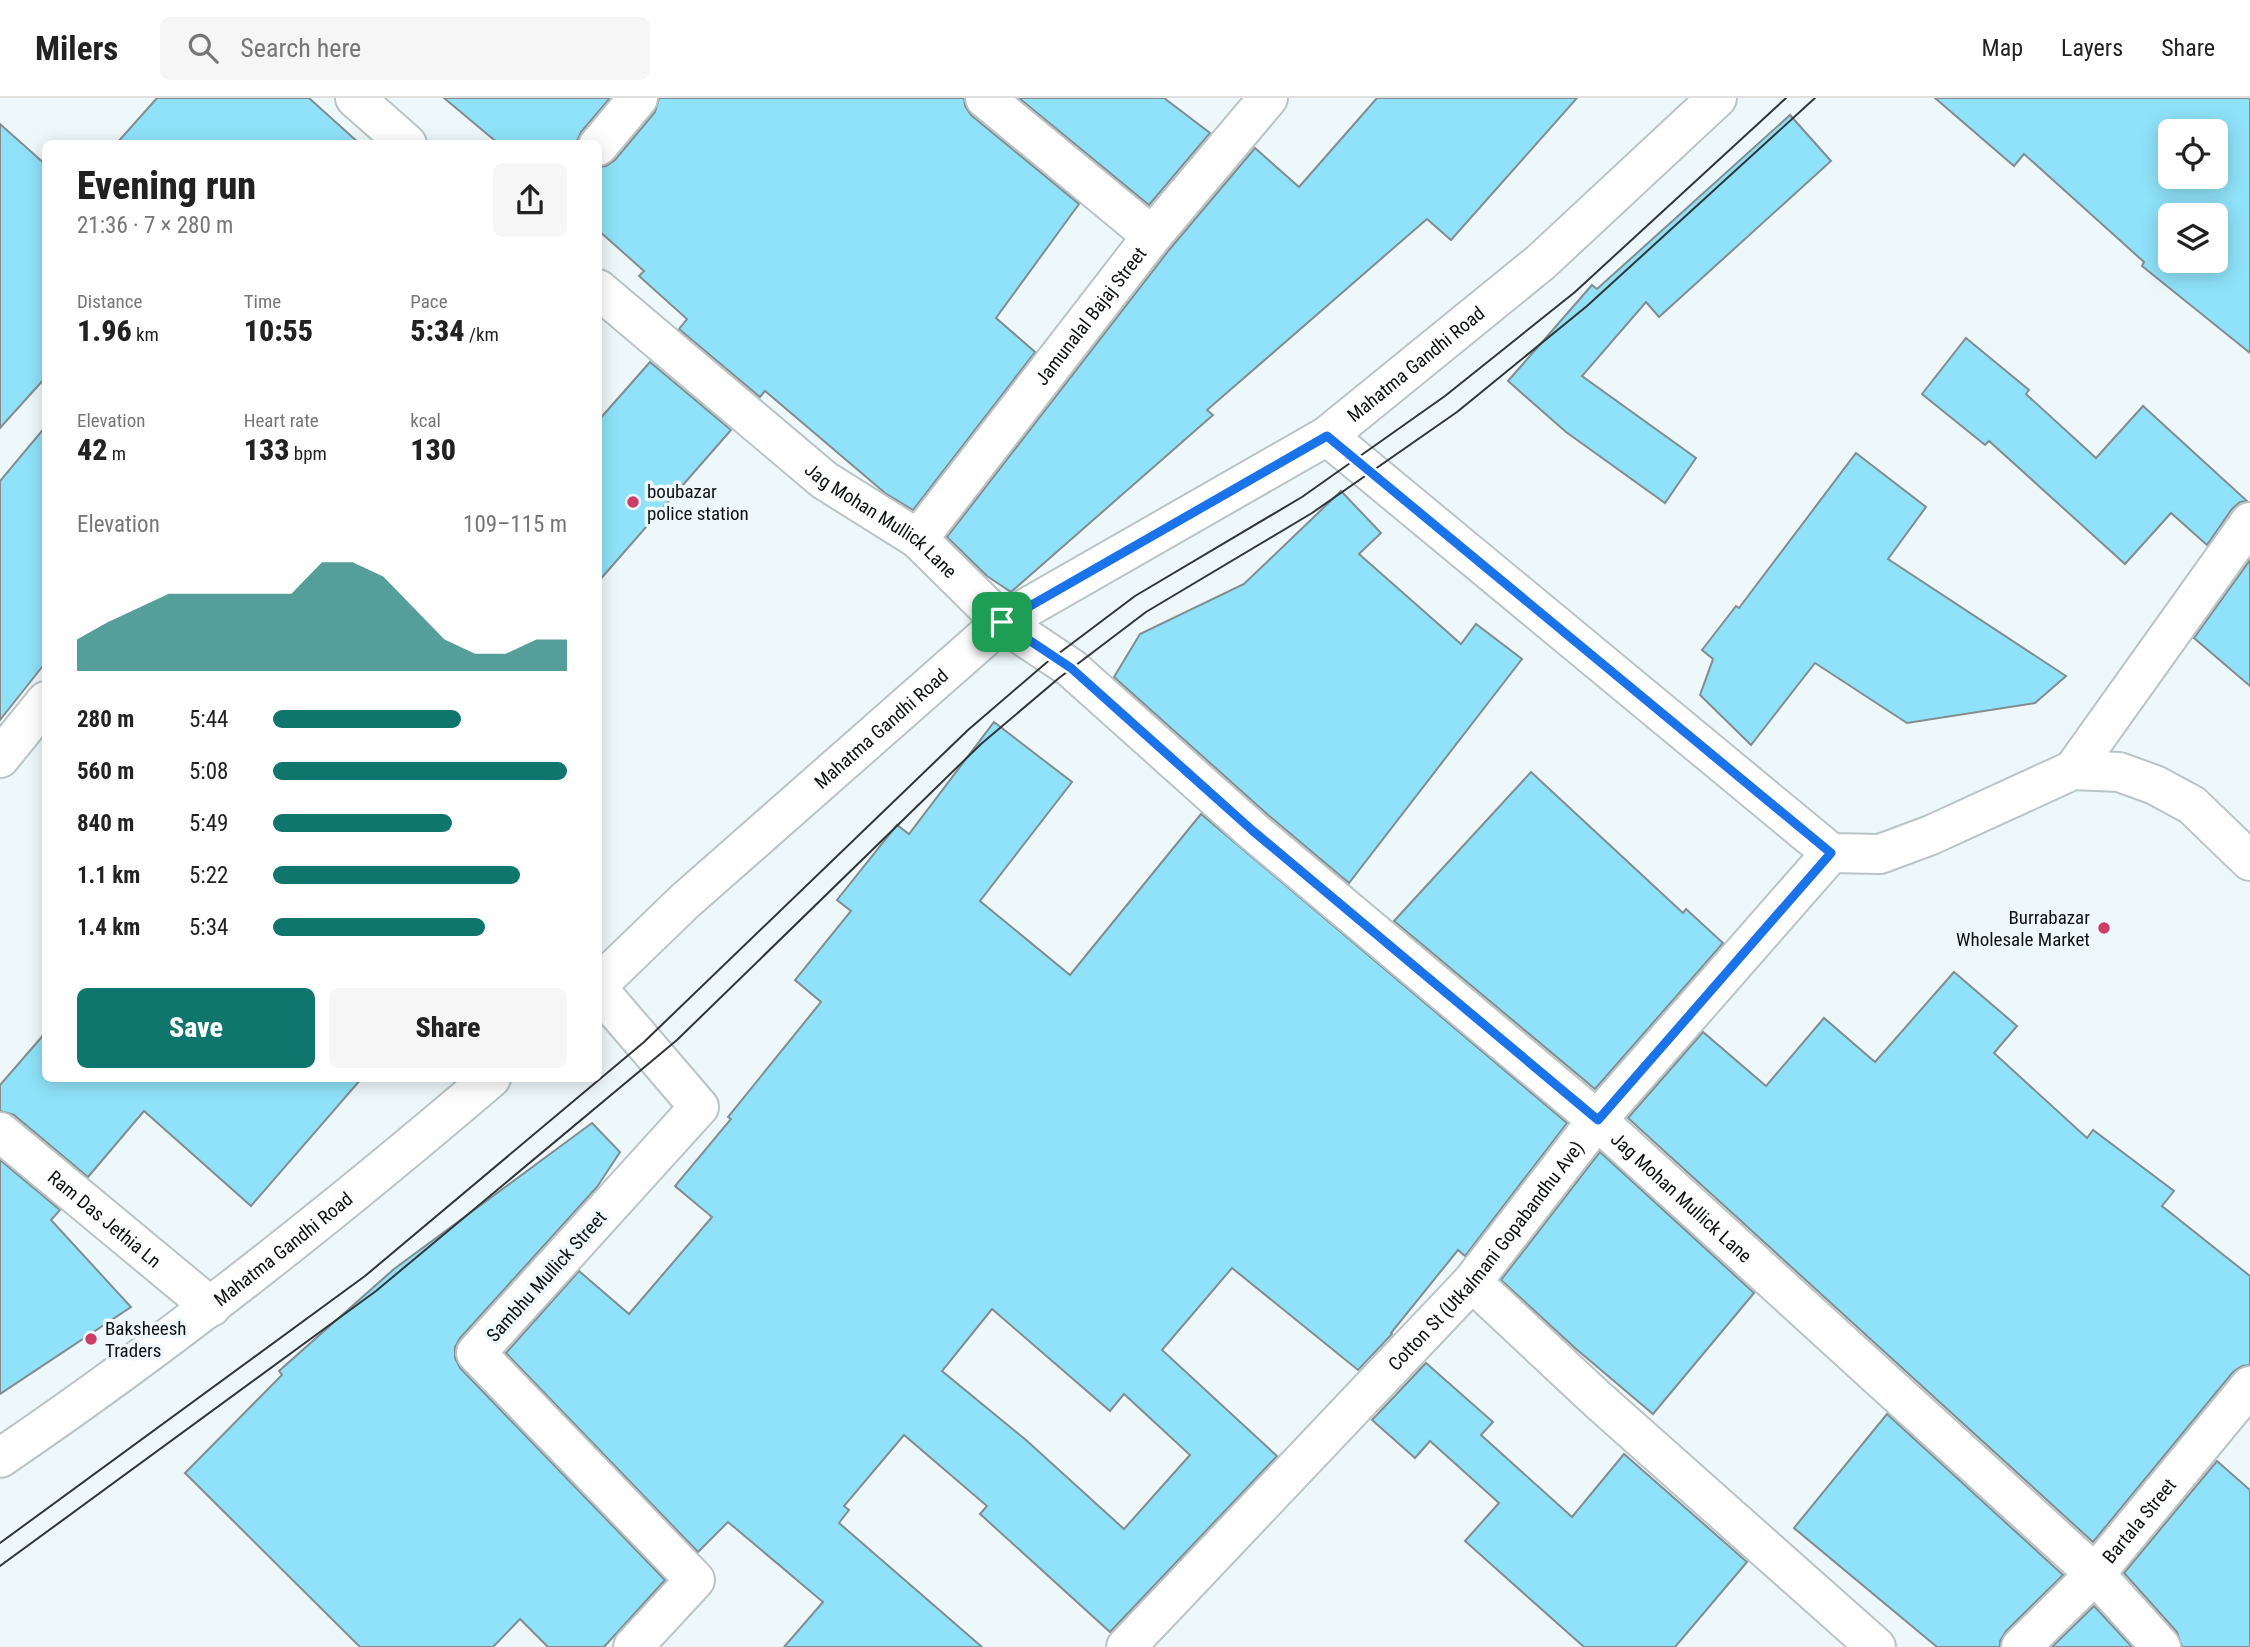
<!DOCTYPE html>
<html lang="en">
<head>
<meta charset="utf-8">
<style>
	:root { --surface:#fff; --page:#f6f6f6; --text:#222; --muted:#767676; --line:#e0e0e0; --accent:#0f766e }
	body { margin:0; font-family:"Roboto Condensed",sans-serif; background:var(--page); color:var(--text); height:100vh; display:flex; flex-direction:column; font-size:26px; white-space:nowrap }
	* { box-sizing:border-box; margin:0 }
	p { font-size:23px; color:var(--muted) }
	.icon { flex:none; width:38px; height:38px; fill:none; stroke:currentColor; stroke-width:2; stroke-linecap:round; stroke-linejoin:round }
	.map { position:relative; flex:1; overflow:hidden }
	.sheet { position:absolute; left:42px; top:42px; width:560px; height:942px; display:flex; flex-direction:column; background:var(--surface); border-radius:10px; box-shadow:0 4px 18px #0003 }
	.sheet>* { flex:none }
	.fabs { position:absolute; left:2158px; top:21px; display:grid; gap:14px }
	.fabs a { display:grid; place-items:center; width:70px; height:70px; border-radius:10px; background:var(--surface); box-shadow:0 4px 18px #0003; font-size:35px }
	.pin { position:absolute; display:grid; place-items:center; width:60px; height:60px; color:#fff; margin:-30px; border-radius:14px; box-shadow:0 4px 10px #0006 }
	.round { display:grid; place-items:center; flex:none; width:74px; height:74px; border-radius:10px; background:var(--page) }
	.overview { display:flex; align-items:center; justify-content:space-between; height:119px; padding:0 35px }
	h1 { font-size:38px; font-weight:800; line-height:52px }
	.figures { display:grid; grid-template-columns:repeat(3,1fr); gap:10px; height:119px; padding:7px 35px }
	.figures div { display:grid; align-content:center }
	.figures b { font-size:30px; font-weight:800 }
	.figures small { font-size:19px; font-weight:400 }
	.figures p { font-size:19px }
	.chart { height:196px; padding:14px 35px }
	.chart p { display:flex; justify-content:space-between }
	.chart svg { width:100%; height:126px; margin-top:7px; fill:var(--accent); opacity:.7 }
	.button { display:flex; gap:14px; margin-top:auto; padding:14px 35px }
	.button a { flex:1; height:80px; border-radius:10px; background:var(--accent); color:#fff; font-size:28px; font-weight:800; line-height:80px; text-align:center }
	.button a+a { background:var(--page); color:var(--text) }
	ul { padding:0 35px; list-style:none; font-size:23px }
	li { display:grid; grid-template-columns:112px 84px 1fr; align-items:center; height:52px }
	li i { height:18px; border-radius:9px; background:var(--accent) }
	header { display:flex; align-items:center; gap:42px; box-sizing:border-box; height:98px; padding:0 35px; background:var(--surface); border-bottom:2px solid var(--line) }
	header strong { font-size:33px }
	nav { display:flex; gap:38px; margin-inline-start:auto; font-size:24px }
	.search { width:490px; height:63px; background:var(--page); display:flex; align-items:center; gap:18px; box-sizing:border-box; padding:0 24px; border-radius:10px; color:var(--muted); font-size:26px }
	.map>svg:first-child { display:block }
	.building { fill:#8fe2f9; stroke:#838c8e; stroke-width:2; fill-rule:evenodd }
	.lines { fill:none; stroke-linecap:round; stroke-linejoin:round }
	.minor-casing { stroke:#bac4c6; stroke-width:42 }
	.major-casing { stroke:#bac4c6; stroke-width:42 }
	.minor { stroke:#fff; stroke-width:38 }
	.major { stroke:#fff; stroke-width:38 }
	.tram { stroke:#313537; stroke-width:2 }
	.route-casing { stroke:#fff; stroke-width:14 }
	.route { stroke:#1a73e8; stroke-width:9 }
	.poi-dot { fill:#cc3e68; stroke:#eef8fb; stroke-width:2.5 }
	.labels { text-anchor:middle; stroke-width:7; stroke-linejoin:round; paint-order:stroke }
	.street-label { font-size:19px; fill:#0e1112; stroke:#eef8fb }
	.poi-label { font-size:19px; fill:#0e1112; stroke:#eef8fb; text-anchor:start }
</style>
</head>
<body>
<header>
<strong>Milers</strong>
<div class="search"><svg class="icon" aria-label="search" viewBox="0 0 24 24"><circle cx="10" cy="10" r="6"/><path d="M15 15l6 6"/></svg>Search here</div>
<nav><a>Map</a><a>Layers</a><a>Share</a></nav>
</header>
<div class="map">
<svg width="2250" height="1549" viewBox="0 0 2250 1549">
	<rect width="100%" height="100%" fill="#eef8fb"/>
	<g class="building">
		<polygon points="157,0 309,0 360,46 116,46"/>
		<polygon points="444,0 610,0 581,34 576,46 499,46"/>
		<polygon points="659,0 964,0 965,8 971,17 1079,106 996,220 1035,254 913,412 885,395 765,293 760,299 679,231 687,221 639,178 644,173 598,132 598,69 606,68 615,62 655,14"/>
		<polygon points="1019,0 1164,0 1210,35 1149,107"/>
		<polygon points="1377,0 1577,0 1451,142 1427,121 1207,312 1213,317 1011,494 987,478 947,439 1169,152 1255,50 1299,89"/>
		<path d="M1935,0H2250V255L2142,168L2144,164L2024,56L2014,68ZM2170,33H2216V79H2170ZM2170,117H2216V163H2170Z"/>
		<polygon points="1790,17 1831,63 1659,219 1646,204 1582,278 1696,360 1665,405 1566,334 1508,283 1592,187 1597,191"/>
		<polygon points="0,26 46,67 46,279 0,330"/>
		<polygon points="1966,240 2029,292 2026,296 2096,360 2143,308 2247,403 2240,404 2232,411 2207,447 2171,415 2125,466 1989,343 1985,347 1922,296"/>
		<polygon points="650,264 731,332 598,484 598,323"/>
		<polygon points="46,328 46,564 0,622 0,383"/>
		<polygon points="1856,355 1926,409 1888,461 2066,578 2035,605 1907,625 1815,565 1751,647 1700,597 1713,561 1702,552 1736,508 1739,510"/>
		<polygon points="1341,393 1381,435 1359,456 1461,546 1476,526 1522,561 1349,785 1267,716 1114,579 1140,536 1244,486"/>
		<polygon points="2250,462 2250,588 2194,540"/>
		<path d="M994,624L1072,684L980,803L1070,877L1201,716L1567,1025L1465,1158L1458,1152L1391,1235L1392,1236L1358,1272L1232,1170L1162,1252L1277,1358L1110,1534L980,1416L987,1408L904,1337L844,1408L849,1412L839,1425L982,1549H784L823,1504L728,1424L698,1454L506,1255L579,1173L629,1216L712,1119L675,1088L731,1021L728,1019L821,904L795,882L851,813L837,802L897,727L909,736ZM992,1211L1110,1313L1124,1296L1190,1357L1124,1431L1026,1342L942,1273Z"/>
		<polygon points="1531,674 1683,815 1686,811 1723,845 1595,991 1394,823"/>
		<polygon points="1954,874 2017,928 1994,955 2087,1040 2093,1032 2174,1093 2162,1108 2250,1178 2250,1267 2242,1268 2233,1274 2093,1444 1628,1020 1703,934 1766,988 1824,920 1875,964"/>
		<polygon points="46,934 46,980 362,980 251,1108 144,1013 88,1079 14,1017 0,1013 0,987"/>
		<polygon points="592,1025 620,1054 597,1089 460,1240 455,1249 455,1260 460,1270 665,1482 604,1549 548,1549 520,1521 493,1549 360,1549 185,1375 282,1277 279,1273 394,1171"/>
		<polygon points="1600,1054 1754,1195 1653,1316 1575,1250 1501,1182"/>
		<polygon points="0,1062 60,1112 51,1122 131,1209 0,1296"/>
		<polygon points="1426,1265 1493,1324 1481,1337 1572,1419 1624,1356 1747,1464 1675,1549 1584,1549 1465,1443 1499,1405 1430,1343 1415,1360 1372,1322"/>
		<polygon points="1887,1316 2063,1477 2006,1533 2000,1543 2000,1549 1937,1549 1794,1430"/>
		<polygon points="2217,1363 2250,1392 2250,1549 2182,1549 2177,1534 2124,1475"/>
		<polygon points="2094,1508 2132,1549 2052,1549"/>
	</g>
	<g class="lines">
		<defs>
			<g id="minor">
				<polyline points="355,0 407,46"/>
				<polyline points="985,0 1152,138"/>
				<polyline points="598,48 638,0"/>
				<path id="s1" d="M598,191L824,382L918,441L1002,524L1071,570L1253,733L1597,1022L2095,1476L2161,1549"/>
				<path id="s2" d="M918,441L1152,138L1268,0"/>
				<polyline points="0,660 46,603"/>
				<polyline points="2073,672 2250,424"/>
				<polyline points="598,891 699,1009 476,1255 695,1482 633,1549"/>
				<path id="s3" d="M0,1034L211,1209"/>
				<polyline points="1472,1184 1597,1301 1876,1549"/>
				<path id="s4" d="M1126,1549L1472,1184L1597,1022L1831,755"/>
				<path id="s5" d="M2021,1549L2095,1476L2250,1288"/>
			</g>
			<g id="major">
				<polyline points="1327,338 1831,755 1880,756 1931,737 2073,672 2119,674 2155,687 2192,707 2250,763"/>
				<path id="s6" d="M598,887L685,803L1002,524L1327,338L1541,164L1717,0"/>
				<path id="s7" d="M0,1360C171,1244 333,1115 491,980"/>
			</g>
		</defs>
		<use href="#minor" class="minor-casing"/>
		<use href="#major" class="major-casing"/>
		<use href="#minor" class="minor"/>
		<use href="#major" class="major"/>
		<g class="tram">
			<polyline points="0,1445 365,1178 644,944 968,632 1046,565 1135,498 1302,399 1445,298 1575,194 1786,0"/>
			<polyline points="0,1468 376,1193 677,942 981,646 1059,580 1146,514 1312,415 1457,314 1587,208 1815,0"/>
		</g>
	</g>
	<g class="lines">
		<defs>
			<polygon id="route" points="1327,338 1831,755 1598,1022 1253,733 1071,570 1002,524"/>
		</defs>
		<use href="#route" class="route-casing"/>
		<use href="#route" class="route"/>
	</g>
	<g class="poi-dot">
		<circle cx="633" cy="404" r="7"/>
		<circle cx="2104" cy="830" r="7"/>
		<circle cx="91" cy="1241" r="7"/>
	</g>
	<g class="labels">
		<g class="street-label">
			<text dy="7" stroke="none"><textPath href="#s2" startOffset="282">Jamunalal Bajaj Street</textPath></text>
			<text dy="7" stroke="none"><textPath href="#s6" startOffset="1032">Mahatma Gandhi Road</textPath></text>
			<text dy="7" stroke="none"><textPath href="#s1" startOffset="366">Jag Mohan Mullick Lane</textPath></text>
			<text dy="7" stroke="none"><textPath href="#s6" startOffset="382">Mahatma Gandhi Road</textPath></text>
			<text dy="7" stroke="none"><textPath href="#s1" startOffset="1416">Jag Mohan Mullick Lane</textPath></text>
			<text dy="7" stroke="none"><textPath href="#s3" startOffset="136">Ram Das Jethia Ln</textPath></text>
			<text dy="7" stroke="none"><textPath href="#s7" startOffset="352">Mahatma Gandhi Road</textPath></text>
			<text dy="7" stroke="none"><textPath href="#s4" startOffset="532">Cotton St (Utkalmani Gopabandhu Ave)</textPath></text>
			<text transform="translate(546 1178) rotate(-48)" y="7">Sambhu Mullick Street</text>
			<text dy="7" stroke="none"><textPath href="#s5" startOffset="173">Bartala Street</textPath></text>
		</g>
		<g class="poi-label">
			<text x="647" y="400">boubazar<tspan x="647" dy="22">police station</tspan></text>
			<text x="2090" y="826" text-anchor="end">Burrabazar<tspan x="2090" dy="22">Wholesale Market</tspan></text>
			<text x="105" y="1237">Baksheesh<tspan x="105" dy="22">Traders</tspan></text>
		</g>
	</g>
</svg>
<div class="fabs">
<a><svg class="icon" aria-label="locate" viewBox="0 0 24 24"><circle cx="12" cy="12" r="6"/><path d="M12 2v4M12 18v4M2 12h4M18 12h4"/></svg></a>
<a><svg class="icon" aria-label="layers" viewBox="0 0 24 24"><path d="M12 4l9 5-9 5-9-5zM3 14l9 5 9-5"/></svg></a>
</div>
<div class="pin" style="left:1002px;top:524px;background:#1e9e55"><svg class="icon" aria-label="arrive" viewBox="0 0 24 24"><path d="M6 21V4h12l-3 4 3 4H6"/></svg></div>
<section class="sheet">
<div class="overview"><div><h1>Evening run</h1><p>21:36 · 7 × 280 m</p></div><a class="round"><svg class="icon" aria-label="share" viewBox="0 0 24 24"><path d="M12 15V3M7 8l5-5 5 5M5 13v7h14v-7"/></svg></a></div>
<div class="figures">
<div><p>Distance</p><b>1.96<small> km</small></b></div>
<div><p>Time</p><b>10:55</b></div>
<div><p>Pace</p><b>5:34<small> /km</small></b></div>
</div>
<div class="figures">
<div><p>Elevation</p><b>42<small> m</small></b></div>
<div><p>Heart rate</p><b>133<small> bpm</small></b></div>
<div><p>kcal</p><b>130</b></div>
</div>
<div class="chart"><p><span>Elevation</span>109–115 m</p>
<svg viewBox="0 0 160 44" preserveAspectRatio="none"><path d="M0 44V33L10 27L20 22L30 17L40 17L50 17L60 17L70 17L80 6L90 6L100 11L110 22L120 33L130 38L140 38L150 33L160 33V44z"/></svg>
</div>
<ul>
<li><b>280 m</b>5:44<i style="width:64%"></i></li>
<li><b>560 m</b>5:08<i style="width:100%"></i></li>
<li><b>840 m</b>5:49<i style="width:61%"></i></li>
<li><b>1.1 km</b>5:22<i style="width:84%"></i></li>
<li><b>1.4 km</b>5:34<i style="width:72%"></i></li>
</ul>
<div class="button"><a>Save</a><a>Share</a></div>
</section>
</div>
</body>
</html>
